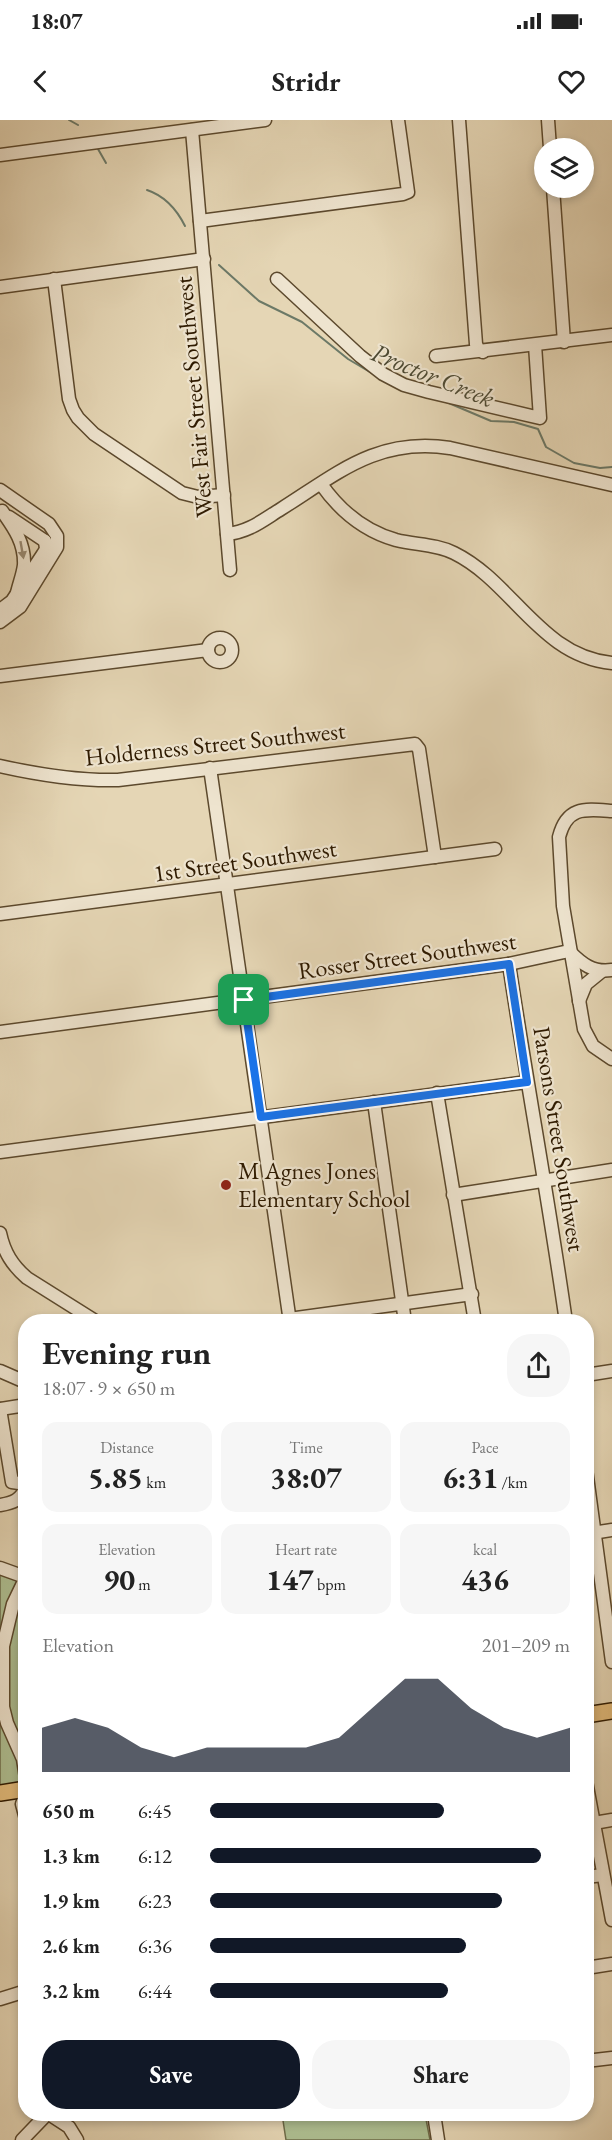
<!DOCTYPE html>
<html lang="en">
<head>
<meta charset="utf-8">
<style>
	:root { --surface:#fff; --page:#f6f6f6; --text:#222; --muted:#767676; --accent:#111827 }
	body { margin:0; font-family:"EB Garamond",serif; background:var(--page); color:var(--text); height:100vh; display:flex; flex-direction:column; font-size:22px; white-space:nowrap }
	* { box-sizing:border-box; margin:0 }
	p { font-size:20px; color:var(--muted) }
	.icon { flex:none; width:33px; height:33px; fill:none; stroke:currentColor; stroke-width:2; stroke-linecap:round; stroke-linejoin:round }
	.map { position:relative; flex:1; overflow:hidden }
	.details { position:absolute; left:18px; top:1194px; width:576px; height:807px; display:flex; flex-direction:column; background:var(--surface); border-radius:24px; box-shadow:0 3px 9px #0003 }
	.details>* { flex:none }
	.controls { position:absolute; left:534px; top:18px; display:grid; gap:12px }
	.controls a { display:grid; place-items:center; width:60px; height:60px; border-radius:50%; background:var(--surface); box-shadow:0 3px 9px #0003; font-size:30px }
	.pin { position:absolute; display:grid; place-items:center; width:51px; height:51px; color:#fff; margin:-26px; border-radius:12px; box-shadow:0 3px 9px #0006 }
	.round { display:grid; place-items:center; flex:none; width:63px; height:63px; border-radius:24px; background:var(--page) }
	.overview { display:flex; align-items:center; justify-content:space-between; height:102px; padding:0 24px }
	h1 { font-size:33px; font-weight:700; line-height:45px }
	.stats { display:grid; grid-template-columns:repeat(3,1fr); gap:9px; height:102px; padding:6px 24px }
	.stats div { display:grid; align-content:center; border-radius:15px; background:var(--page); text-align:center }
	.stats b { font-size:30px; font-weight:700 }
	.stats small { font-size:16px; font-weight:400 }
	.stats p { font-size:16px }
	.chart { height:168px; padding:12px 24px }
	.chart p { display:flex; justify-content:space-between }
	.chart svg { width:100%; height:108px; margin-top:6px; fill:var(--accent); opacity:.7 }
	.button { display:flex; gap:12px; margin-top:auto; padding:12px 24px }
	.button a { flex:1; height:69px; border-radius:24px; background:var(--accent); color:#fff; font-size:24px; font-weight:700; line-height:69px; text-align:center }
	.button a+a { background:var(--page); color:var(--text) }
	ul { padding:0 24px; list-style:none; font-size:20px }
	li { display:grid; grid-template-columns:96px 72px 1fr; align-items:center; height:45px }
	li i { height:15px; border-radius:8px; background:var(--accent) }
	.status { display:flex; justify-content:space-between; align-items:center; height:42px; padding:0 30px; background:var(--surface); direction:ltr }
	.status svg { height:16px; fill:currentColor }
	header { display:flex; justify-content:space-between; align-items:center; height:78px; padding:0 24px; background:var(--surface); font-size:27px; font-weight:700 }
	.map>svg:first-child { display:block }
	.green { fill:#aebf92; stroke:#6e6c49; stroke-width:1.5 }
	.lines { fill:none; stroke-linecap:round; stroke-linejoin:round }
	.stream { stroke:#6c7967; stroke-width:2 }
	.minor-casing { stroke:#5c492d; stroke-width:15 }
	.major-casing { stroke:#2e1a00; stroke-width:18 }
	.minor { stroke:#eee4cf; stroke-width:12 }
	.major { stroke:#e2bb7a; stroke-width:15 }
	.oneway { fill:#988972 }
	.route-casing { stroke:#fff; stroke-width:12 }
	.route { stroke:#1a73e8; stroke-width:8 }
	.poi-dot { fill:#8f2418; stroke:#eee4cf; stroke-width:2 }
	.labels { text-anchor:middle; stroke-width:4.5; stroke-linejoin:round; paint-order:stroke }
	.street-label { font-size:24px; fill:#2e1a00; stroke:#eee4cf }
	.poi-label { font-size:24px; fill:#2e1a00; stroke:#eee4cf; text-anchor:start }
	.water-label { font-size:26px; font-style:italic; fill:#4d4a33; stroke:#eee4cf }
</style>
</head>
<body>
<div class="status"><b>18:07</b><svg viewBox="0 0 49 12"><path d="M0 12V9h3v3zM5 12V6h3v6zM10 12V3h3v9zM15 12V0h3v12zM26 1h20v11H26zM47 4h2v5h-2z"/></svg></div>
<header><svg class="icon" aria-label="back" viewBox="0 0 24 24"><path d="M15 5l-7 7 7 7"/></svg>Stridr<svg class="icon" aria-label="heart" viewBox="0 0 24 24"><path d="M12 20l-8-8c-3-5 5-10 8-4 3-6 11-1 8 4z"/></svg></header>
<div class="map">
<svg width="612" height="2020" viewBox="0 0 612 2020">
	<rect width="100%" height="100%" fill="#e5d6b5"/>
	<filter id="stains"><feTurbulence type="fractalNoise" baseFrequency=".00333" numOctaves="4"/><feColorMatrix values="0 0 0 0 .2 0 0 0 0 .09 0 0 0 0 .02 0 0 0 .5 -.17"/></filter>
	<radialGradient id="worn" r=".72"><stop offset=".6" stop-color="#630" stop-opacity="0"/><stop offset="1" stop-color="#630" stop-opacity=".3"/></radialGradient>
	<g class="green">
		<polygon points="25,1448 25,1668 0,1674 0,1450"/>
		<polygon points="282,1994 425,1994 430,2020 286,2020"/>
	</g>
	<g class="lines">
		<g class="stream">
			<polyline points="69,0 78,5"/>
			<polyline points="98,29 106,43"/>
			<path d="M147,70C165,76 177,90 185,106"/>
			<polyline points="219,145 259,181 302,202 348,239 380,258"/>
			<polyline points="444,281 491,301 514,302 538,309 546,327 574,343 600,348 612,347"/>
		</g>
		<defs>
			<g id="minor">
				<polyline points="459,0 476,224 478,229 483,232"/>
				<polyline points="548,0 550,28"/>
				<polyline points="192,10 230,450"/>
				<polyline points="0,35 265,0"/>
				<polyline points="553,68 564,222"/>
				<polyline points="200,101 403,74 408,72 398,0"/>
				<polyline points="54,159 69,279 73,290 78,298 94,314 182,373 198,377 224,375"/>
				<polyline points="277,159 360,236 383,254 404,265 429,272 540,298 535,225"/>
				<polyline points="0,167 204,139"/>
				<polyline points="436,236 612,215"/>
				<path d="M321,364C340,391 364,411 396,420C416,425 436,424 454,433C513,462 540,536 612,543"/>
				<polyline points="0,370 49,404 57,416 57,427 20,487 0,502"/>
				<path d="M2,391C14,408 25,423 24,445C23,454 19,464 17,473"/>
				<polyline points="9,397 45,421"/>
				<path d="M227,414C249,412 263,400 281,389C338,353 378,317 450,328L612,365"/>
				<polyline points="0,490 12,481 43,434 46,429 45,421"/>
				<circle cx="220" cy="530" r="12"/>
				<polyline points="0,556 208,530"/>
				<path d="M0,646C40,655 77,661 118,660L415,624L419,629L435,737"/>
				<polyline points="210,648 290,1202"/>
				<path d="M612,691C585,689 567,686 559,717L563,786L584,909L593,926L612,939"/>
				<polyline points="0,794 495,729"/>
				<path d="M509,844C527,964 549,1082 566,1202"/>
				<polyline points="579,881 586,864 602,851"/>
				<path d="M0,912L509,844L569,831C582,844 593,853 612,850"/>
				<polyline points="437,973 475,1202"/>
				<polyline points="374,982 405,1202"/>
				<polyline points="0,1032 527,962"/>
				<polyline points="453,1075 612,1050"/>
				<path d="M0,1113C4,1132 12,1145 27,1158L97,1202"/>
				<polyline points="289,1199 472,1174"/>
				<polyline points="0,1251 23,1261 26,1265"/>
				<polyline points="586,1255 612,1251"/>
				<polyline points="0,1289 12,1362 26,1364"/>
				<polyline points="0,1289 26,1285"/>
				<polyline points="586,1349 612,1542"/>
				<path d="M0,1385C13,1383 21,1380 26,1367"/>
				<polyline points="586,1414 612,1410"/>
				<polyline points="0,1448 25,1457"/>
				<polyline points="26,1457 13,1484 3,1526 3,1587 7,1603 23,1639 26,1658"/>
				<polyline points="586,1661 612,1800"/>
				<polyline points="26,1674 22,1684 26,1699"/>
				<polyline points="594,1703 612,1700"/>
				<polyline points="586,1757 603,1755"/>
				<polyline points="586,1848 612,1844"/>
				<polyline points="0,1879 26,1871"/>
				<polyline points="586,1941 612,1938"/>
				<polyline points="49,1994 69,2007 77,2020"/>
				<polyline points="434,1994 438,2020"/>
				<polyline points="22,2020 47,1994"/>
			</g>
			<g id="major">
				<polyline points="586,1595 612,1591"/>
				<polyline points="0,1673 26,1669"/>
			</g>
		</defs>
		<use href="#minor" class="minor-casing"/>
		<use href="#major" class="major-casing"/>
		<use href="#minor" class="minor"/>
		<use href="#major" class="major"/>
	</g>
	<defs><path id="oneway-solid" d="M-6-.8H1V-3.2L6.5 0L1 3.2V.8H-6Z" transform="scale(1.5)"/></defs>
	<use class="oneway" href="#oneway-solid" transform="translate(22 430) rotate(80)"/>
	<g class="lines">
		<defs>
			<polygon id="route" points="509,844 527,962 261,997 244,880"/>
		</defs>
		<use href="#route" class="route-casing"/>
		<use href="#route" class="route"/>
	</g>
	<circle class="poi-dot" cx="226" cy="1065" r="6"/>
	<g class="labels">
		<g class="street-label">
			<text transform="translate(194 277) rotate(-95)" y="8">West Fair Street Southwest</text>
			<text transform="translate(215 624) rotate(-6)" y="8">Holderness Street Southwest</text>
			<text transform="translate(245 741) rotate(-8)" y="8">1st Street Southwest</text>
			<text transform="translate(407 836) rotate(-8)" y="8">Rosser Street Southwest</text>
			<text transform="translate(559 1019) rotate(81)" y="8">Parsons Street Southwest</text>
		</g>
		<g class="poi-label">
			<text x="238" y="1059">M Agnes Jones<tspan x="238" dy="28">Elementary School</tspan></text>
		</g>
		<g class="water-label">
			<text transform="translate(433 255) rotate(22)" y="9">Proctor Creek</text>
		</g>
	</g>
	<rect width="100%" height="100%" filter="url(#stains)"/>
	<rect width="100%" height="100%" fill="url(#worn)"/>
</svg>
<div class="controls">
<a><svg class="icon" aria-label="layers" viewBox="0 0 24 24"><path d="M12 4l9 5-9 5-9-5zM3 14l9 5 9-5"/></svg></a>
</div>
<div class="pin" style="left:244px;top:880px;background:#1e9e55"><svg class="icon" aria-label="arrive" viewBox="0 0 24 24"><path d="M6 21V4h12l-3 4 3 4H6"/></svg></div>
<section class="details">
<div class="overview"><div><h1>Evening run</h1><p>18:07 · 9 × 650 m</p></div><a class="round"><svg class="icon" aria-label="share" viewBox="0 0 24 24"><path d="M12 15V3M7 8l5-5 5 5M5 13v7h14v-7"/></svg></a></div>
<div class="stats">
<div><p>Distance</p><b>5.85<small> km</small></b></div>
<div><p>Time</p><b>38:07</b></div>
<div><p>Pace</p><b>6:31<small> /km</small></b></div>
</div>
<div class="stats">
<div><p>Elevation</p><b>90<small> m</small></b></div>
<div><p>Heart rate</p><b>147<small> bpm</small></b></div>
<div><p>kcal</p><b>436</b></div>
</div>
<div class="chart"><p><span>Elevation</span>201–209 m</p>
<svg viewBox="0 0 160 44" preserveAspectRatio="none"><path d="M0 44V26L10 22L20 26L30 34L40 38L50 34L60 34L70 34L80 34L90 30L100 18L110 6L120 6L130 18L140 26L150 30L160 26V44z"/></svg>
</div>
<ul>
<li><b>650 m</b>6:45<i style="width:65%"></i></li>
<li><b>1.3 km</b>6:12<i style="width:92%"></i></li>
<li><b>1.9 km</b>6:23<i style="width:81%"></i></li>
<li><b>2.6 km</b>6:36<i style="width:71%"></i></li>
<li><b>3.2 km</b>6:44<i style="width:66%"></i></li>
</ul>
<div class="button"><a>Save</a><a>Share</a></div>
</section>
</div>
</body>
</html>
